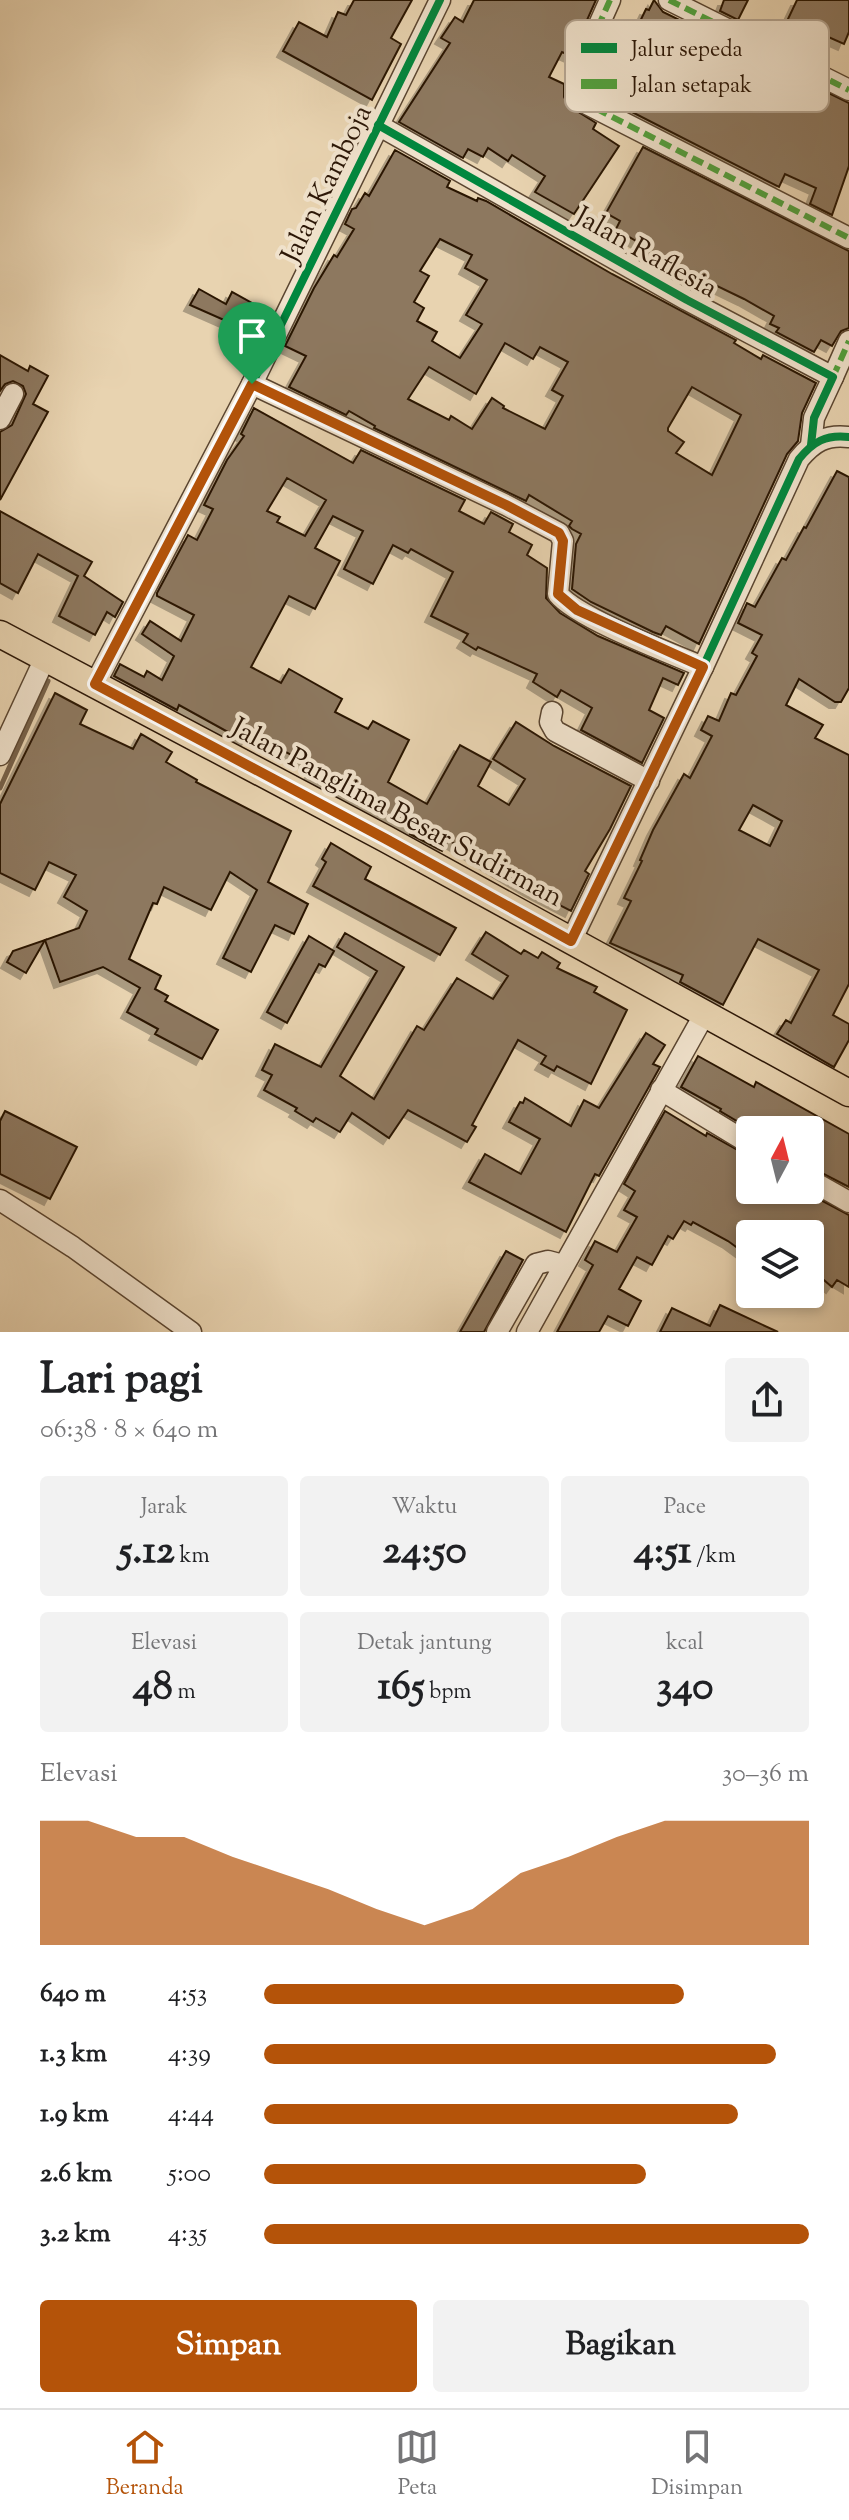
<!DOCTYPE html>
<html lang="id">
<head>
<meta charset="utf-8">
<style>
	:root { --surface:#fff; --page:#f2f2f2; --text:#202124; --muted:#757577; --line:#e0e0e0; --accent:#b45309 }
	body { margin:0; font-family:"Sorts Mill Goudy",serif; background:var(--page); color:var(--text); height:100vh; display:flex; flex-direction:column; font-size:30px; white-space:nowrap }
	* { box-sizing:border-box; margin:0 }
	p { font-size:26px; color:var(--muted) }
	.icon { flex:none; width:44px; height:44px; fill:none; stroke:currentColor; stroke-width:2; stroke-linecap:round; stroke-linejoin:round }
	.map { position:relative; height:1332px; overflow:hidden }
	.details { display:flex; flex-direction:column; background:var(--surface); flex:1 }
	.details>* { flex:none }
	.needle { width:52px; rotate:7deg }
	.fabs { position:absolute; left:736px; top:1116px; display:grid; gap:16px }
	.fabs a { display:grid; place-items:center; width:88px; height:88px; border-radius:8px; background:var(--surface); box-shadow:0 4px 12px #0003; font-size:40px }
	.pin { position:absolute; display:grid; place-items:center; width:68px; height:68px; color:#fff; margin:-82px -34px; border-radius:50% 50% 50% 0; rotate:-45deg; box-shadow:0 0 8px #0007 }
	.pin .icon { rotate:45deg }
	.round { display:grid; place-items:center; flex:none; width:84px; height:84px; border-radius:8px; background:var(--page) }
	.overview { display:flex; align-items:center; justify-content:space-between; height:136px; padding:0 40px }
	h1 { font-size:44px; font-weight:700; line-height:60px }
	.metrics { display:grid; grid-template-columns:repeat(3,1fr); gap:12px; height:136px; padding:8px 40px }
	.metrics div { display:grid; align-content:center; border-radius:8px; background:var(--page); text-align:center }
	.metrics b { font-size:40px; font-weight:700 }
	.metrics small { font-size:22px; font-weight:400 }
	.metrics p { font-size:22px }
	.chart { height:224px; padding:16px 40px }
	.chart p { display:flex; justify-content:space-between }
	.chart svg { width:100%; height:144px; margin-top:8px; fill:var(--accent); opacity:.7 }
	.button { display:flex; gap:16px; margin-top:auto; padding:16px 40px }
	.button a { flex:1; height:92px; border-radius:8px; background:var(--accent); color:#fff; font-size:32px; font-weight:700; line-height:92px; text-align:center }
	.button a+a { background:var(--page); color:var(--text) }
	ul { padding:0 40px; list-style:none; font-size:26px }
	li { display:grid; grid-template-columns:128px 96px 1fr; align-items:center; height:60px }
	li i { height:20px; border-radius:10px; background:var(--accent) }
	.tab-bar { display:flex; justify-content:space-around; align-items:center; height:112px; border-top:2px solid var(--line); background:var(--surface); font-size:22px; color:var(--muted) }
	.tab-bar a { display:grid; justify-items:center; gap:4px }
	.tab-bar .current { color:var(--accent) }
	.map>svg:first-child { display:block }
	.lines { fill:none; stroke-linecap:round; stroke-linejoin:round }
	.stream { stroke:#766149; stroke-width:5 }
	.building { fill:#8d785e; stroke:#2b1606; stroke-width:2; fill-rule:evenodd; filter:url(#shadow) }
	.minor-casing { stroke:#5a4530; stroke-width:23 }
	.major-casing { stroke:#2b1606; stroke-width:29 }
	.minor { stroke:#f0e2cc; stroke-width:20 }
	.major { stroke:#e8d3b0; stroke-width:26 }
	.quiet { stroke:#51a13d; stroke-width:6; stroke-dasharray:12 6; stroke-linecap:butt }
	.cycleway-casing { stroke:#f0e2cc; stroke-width:13 }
	.cycleway { stroke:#00873e; stroke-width:8 }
	.route-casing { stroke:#fff; stroke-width:16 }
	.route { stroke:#b45309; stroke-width:10 }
	.labels { text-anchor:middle; stroke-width:8; stroke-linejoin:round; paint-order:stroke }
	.street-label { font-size:28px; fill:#2b1606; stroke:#f0e2cc }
	.key { fill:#f0e2cc; stroke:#b5a591; stroke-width:2 }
	.key-label { font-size:22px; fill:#2b1606 }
</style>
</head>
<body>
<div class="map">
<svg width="849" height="1332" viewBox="0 0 849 1332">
	<defs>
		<filter id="shadow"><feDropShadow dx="-6" dy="6" stdDeviation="0" flood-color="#0004"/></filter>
	</defs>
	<rect width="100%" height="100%" fill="#e8d3b0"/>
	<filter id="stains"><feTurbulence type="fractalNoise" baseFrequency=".0025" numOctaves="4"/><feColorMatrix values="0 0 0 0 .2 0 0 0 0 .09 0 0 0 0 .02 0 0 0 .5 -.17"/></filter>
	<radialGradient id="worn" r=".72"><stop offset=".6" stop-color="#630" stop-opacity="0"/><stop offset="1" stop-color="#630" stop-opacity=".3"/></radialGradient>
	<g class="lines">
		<polyline class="stream" points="0,788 48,681"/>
	</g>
	<g class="building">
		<polygon points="354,0 412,0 391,38 401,44 372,100 283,51 299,22 327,37 338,12 346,15"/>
		<polygon points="474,0 596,0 571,56 562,52 549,77 564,84 564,97 569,106 596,123 593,129 619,146 574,214 535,192 545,176 512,155 508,161 488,148 483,157 468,149 463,158 399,122 450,43 441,38 455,17 463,22"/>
		<polygon points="654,0 663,12 849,103 849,166 832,215 810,204 816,188 785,174 779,187 624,108 640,74 612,60 627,31 634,34 646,9 649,10"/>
		<polygon points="724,0 748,0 738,20 720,11"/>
		<polygon points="797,0 849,0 849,32 844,44 824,35 811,57 778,40"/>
		<polygon points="643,147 849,251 849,328 841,331 832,346 821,340 814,352 776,332 779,328 770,324 774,316 744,299 709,282 707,286 691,277 687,285 639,258 646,247 616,229 620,221 606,213"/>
		<path d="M395,150L450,181L447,187L477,201L478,198L486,201L612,274L736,340L734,343L761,359L763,355L816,383L802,413L798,441L787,454L699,644L666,626L661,635L653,632L591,602L572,589L576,544L581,534L572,529L569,526L572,521L529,495L526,501L374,428L375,426L349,411L346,415L289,387L306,356L285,346L314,288L334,255L337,257L354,229L345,224L352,209L356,208L365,193L369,196ZM440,239L472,255L465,268L487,280L466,315L482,324L460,358L432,341L437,332L417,321L424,308L414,302L429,276L420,271ZM505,343L533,359L540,347L568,362L552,390L563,396L545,429L503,408L504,406L492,398L472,429L451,416L449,420L408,399L429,367L476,394ZM692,387L741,415L712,475L676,453L684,442L668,431V428Z"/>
		<polygon points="199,289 226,304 232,292 268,312 258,330 245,324 242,328 190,305"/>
		<polygon points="0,355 28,371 30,366 48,376 33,404 48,412 0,500 0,432 12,425 26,394 23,386 13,381 5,384 0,391"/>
		<path d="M254,408L353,463L361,450L465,500L459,511L484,524L491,512L513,524L509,532L532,545L527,555L547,568L546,598L560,613L598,636L684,673L678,685L663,678L649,710L664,718L642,763L581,730L592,708L561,690L557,697L533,682L537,674L478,647L476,650L463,642L468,634L431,616L453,572L411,549L408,553L393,545L373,584L344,569L363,531L333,516L315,548L340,561L315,609L289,596L251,667L281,683L289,669L342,699L335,712L368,729L373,721L409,740L388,782L427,804L460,745L491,762L478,786L509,805L525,779L493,759L516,722L554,746L631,786L610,829L585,871L589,874L571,911L530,890L448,840L442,851L410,834L413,829L367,804L343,792L341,794L308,777L314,767L250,733L246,742L179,705L177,710L114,676L120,664L144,677L147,671L162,680L174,656L142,634L150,621L181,641L194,615L157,596V593L188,535L197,540L213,509L204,505L227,460L244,436L241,434ZM287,478L326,500L305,536L277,522L280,517L267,511Z"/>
		<path d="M837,471L849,477V688L841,702H835L799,679L786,705L823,725L815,738L849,755V984L833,1015L849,1024V1040L834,1067L777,1034L786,1020L791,1023L819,970L758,939L723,1005L680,982L683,975L610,943L631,901L624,898L642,861L640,860L653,830L684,774L690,778L712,736L701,730L708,716L719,721L731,693L736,695L757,656L752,653L762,635L738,623L747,603L755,607L782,558L786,560L804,527L806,528ZM753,805L782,821L770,846L739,830Z"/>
		<polygon points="0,511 92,562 84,576 123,602 115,617 107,612 95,635 59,616 78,576 38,554 18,593 0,583"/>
		<polygon points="55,693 87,710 80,724 133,749 141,734 172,752 166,762 197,780 196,782 291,831 268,882 308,904 294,934 275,925 251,972 223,958 257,890 230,872 211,910 164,887 157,904 153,903 129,959 161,976 155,989 168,996 165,1001 218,1030 202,1059 155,1034 158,1029 127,1012 140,988 103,967 60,982 45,940 79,928 87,911 64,897 76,875 49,862 35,890 0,873 0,804"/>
		<polygon points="331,843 371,867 365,879 456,928 440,955 313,886 326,862 322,859"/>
		<polygon points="486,932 521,954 524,950 538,958 542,952 560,963 557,968 597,987 594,992 627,1010 591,1084 557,1066 554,1071 541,1064 546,1056 518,1040 472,1125 476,1127 467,1142 408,1110 389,1138 352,1113 340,1132 316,1118 313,1122 295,1111 297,1108 264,1090 272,1075 262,1070 275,1044 321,1067 377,971 337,947 345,933 404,967 340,1076 374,1099 417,1026 424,1030 457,978 493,999 508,976 472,954"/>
		<polygon points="309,936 334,951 325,967 319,964 287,1023 267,1012"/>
		<polygon points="45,940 26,973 7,962 13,951"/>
		<polygon points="646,1033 665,1045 653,1064 660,1067 599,1176 595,1174 566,1232 469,1182 485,1154 521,1174 540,1139 509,1122 520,1102 523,1103 525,1098 571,1126 584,1100 599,1108"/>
		<polygon points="698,1056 754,1087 756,1082 849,1134 849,1187 810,1167 810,1130 752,1130 720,1111 721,1109 681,1087"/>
		<polygon points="5,1111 77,1147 50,1199 0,1174 0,1121"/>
		<polygon points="665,1111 706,1136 707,1133 750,1157 750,1190 802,1190 849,1215 849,1287 837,1280 832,1287 810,1268 810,1234 750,1234 750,1257 728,1241 693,1222 691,1225 684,1221 673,1239 668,1236 652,1265 637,1257 619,1289 641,1301 628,1326 608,1316 599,1332 557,1332 593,1265 585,1260 595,1241 617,1252 637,1217 624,1210 635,1191 624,1184"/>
		<polygon points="506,1251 523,1260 484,1332 460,1332"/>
		<polygon points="720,1305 778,1332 660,1332 672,1308 710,1326"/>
	</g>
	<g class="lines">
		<defs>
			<g id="minor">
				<polyline points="610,0 577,74 577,96 587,104 849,238"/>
				<polyline points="669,0 849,90"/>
				<polyline points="378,125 687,300 833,377 814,418 811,445"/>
				<polyline points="833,377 849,341"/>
				<path d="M252,384L506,505L559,533L563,541L558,594C577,618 670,653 703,667"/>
				<polyline points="0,419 13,394"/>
				<polyline points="95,684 252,384 440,0"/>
				<polyline points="552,712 550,722 555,731 649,781"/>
				<polyline points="0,755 46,656"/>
				<path d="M571,941L703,667L799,459C813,442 826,434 849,437"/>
				<polyline points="661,1090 750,1144"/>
				<polyline points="810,1180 849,1202"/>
				<polyline points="0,1200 73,1247 191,1332"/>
				<polyline points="497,1332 536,1264 548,1261 563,1265"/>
				<polyline points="527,1332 704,1015"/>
			</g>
			<polyline id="major" points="0,634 386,839 849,1093"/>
		</defs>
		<use href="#minor" class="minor-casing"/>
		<use href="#major" class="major-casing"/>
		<use href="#minor" class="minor"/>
		<use href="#major" class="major"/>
		<g class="quiet">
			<polyline points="610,0 577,74 577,96 587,104 849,238"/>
			<polyline points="669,0 849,90"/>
			<polyline points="833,377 849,341"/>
			<path d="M252,384L506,505L559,533L563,541L558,594C577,618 670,653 703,667"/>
		</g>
		<defs>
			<g id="cycleway">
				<polyline points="378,125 687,300 833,377 814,418 811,445"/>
				<polyline points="95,684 252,384 440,0"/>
				<path d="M571,941L703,667L799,459C813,442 826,434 849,437"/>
			</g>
		</defs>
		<use href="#cycleway" class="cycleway-casing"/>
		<use href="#cycleway" class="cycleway"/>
	</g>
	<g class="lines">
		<defs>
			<polygon id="route" points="252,384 506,505 559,533 563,541 558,594 577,610 703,667 571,941 386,839 95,684"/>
		</defs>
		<use href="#route" class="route-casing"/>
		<use href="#route" class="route"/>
	</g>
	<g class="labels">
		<g class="street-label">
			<text transform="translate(325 183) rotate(-64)" y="10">Jalan Kamboja</text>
			<text transform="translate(647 251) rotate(29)" y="10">Jalan Raflesia</text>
			<text transform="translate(398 811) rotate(28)" y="10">Jalan Panglima Besar Sudirman</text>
		</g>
	</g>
	<rect x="565" y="20" width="264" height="92" rx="12" class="key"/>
	<rect x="581" y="43" width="36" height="10" fill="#00873e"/>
	<rect x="581" y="79" width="36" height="10" fill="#51a13d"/>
	<g class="key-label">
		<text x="631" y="56">Jalur sepeda</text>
		<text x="631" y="92">Jalan setapak</text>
	</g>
	<rect width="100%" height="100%" filter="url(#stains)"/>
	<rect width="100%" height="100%" fill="url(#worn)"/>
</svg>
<div class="fabs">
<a><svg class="needle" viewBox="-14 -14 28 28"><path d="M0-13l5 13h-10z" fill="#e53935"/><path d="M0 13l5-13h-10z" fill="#757577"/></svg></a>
<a><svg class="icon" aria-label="layers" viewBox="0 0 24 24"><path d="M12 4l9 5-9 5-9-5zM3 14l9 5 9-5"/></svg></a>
</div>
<div class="pin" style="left:252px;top:384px;background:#1e9e55"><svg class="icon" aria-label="arrive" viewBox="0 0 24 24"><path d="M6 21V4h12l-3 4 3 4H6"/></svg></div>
</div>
<section class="details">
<div class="overview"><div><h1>Lari pagi</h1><p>06:38 · 8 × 640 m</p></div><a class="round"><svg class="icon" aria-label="share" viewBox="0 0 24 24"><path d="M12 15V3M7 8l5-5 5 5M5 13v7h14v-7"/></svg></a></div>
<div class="metrics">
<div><p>Jarak</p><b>5.12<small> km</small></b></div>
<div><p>Waktu</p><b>24:50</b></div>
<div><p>Pace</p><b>4:51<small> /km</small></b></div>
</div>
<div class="metrics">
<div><p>Elevasi</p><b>48<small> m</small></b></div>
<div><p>Detak jantung</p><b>165<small> bpm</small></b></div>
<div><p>kcal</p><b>340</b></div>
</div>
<div class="chart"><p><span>Elevasi</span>30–36 m</p>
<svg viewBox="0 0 160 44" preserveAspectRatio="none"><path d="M0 44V6L10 6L20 11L30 11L40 17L50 22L60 27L70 33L80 38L90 33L100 22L110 17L120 11L130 6L140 6L150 6L160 6V44z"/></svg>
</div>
<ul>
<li><b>640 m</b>4:53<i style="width:77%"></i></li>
<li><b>1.3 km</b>4:39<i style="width:94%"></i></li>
<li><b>1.9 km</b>4:44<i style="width:87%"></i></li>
<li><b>2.6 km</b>5:00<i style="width:70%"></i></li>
<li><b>3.2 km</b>4:35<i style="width:100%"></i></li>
</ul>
<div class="button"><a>Simpan</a><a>Bagikan</a></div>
</section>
<nav class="tab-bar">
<a class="current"><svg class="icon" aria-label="home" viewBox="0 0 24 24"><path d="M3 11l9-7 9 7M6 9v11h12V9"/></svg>Beranda</a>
<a><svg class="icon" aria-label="map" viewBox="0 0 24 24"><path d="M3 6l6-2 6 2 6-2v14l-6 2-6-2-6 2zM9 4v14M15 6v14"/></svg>Peta</a>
<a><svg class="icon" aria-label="saved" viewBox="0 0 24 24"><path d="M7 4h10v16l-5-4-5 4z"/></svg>Disimpan</a>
</nav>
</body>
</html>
